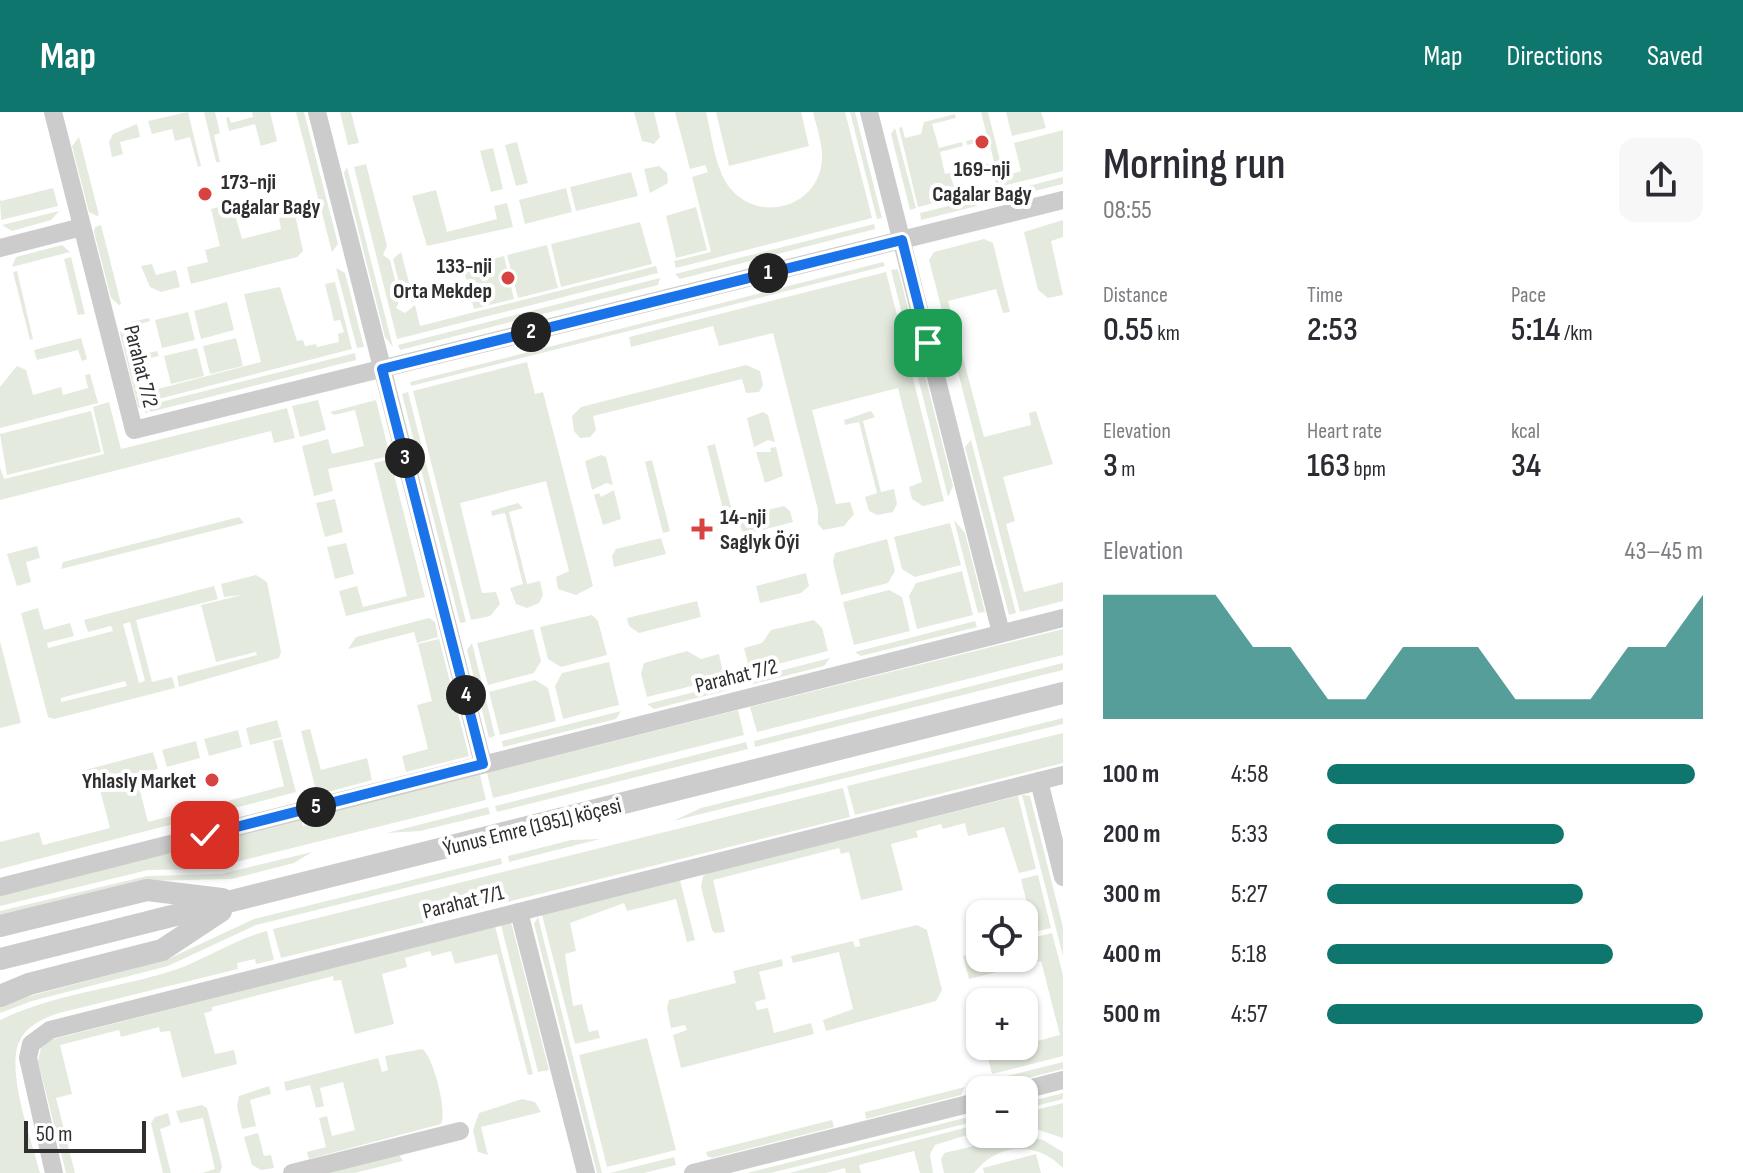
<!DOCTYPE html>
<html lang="en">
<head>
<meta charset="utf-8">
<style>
	:root { --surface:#fff; --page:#f7f7f7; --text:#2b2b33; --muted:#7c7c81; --accent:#0f766e }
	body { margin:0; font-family:"Sofia Sans Condensed",sans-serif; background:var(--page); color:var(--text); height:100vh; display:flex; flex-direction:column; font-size:30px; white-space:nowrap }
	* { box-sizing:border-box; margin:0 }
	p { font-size:26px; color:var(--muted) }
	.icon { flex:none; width:44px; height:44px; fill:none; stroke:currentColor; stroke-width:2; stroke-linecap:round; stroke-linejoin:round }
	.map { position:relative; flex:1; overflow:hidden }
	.drawer { display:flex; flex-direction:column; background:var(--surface); width:680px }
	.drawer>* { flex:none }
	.fabs { position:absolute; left:966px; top:788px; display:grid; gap:16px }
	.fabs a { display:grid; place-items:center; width:72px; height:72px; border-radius:16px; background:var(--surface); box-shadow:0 2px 6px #0004; font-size:40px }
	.scale { position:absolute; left:24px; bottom:20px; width:122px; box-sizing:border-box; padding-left:8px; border:4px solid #2f2f2f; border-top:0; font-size:22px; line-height:28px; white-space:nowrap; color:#2f2f2f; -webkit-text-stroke:6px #fff; paint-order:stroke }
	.pin { position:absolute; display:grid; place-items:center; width:68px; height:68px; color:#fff; margin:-34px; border-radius:16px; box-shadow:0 4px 12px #0006 }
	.km { position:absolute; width:40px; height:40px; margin:-20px; border-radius:50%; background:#222; color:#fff; font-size:22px; line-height:40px; text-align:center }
	.round { display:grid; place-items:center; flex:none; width:84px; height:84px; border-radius:16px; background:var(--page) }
	.headline { display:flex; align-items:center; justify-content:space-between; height:136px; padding:0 40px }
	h1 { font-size:44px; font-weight:600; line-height:60px }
	.figures { display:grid; grid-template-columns:repeat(3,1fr); gap:12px; height:136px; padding:8px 40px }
	.figures div { display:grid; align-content:center }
	.figures b { font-size:34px; font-weight:600 }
	.figures small { font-size:22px; font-weight:400 }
	.figures p { font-size:22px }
	.chart { height:224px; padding:16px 40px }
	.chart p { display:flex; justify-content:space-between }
	.chart svg { width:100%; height:144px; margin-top:8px; fill:var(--accent); opacity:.7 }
	ul { padding:0 40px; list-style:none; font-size:26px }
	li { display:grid; grid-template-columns:128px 96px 1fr; align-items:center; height:60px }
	li i { height:20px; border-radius:10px; background:var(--accent) }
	header { display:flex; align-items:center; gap:48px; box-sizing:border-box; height:112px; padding:0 40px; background:var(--accent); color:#fff }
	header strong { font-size:38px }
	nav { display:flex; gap:44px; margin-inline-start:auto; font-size:28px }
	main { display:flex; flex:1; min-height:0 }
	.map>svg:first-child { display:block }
	.green { fill:#e4ebde; fill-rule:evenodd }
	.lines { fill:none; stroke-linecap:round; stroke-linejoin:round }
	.minor { stroke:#ccc; stroke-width:18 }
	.tertiary { stroke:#ccc; stroke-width:22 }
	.route-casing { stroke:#fff; stroke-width:16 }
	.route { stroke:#1a73e8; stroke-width:10 }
	.poi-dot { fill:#d64341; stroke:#fff; stroke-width:3 }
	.labels { text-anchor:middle; stroke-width:8; stroke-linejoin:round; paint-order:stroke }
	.poi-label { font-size:22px; font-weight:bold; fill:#2f2f2f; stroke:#fff; text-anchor:start }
	.street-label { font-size:22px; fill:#2f2f2f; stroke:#fff }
</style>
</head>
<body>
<header>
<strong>Map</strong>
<nav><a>Map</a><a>Directions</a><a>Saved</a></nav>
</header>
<main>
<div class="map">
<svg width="1063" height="1061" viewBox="0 0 1063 1061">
	<rect width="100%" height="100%" fill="#fff"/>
	<g class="green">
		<polygon points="188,0 201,54 198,55 190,25 175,29 172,17 152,22 148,9"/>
		<polygon points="204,0 215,0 220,21 214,23 220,50 216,50"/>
		<polygon points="252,0 270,0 277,29 261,34 255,12 229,19 226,6 229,5 231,11 253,5"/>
		<polygon points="296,0 304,0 338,132 332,140"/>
		<polygon points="340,0 351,0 359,31 348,33"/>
		<polygon points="634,0 654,0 660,25 654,32 642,29"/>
		<path d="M675,0H706C712,24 715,57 730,76C757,110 813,97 821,55C825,37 817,17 813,0H845L872,106L676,156L674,149L711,140L692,65L708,60L705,53L690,57Z"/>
		<polygon points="716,0 801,0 809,34 729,54"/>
		<polygon points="850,0 855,0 882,106 877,107"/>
		<polygon points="981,0 988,0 1004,64 1021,59 1014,31 1063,18 1063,59 918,95 899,16 902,15 905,26 921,22 924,10 955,2 956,6 932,12 939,36 962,30 963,34 940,40 945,62 968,57 969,60 951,65 956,82 996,72 992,55 974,59 973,56 994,50 989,28 967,33 966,29 987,24"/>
		<polygon points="1006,0 1041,0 1046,16 1012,24"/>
		<polygon points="137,12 140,25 120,30 123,42 112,45 109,30 113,22"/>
		<polygon points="895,16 916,96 910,98 891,22"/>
		<polygon points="79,25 99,103 97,104 89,100 72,34"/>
		<polygon points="517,30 528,71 516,74 505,33"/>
		<polygon points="493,36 503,77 491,80 480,39"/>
		<polygon points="366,52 387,134 383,143 390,148 400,188 396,196 405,201 415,193 420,214 656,154 658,161 397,227 354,55"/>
		<polygon points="659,54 667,61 668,71 650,81 644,57"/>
		<polygon points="347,55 393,235 385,225 344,61"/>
		<polygon points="631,60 638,84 576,99 570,75"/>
		<polygon points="1063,65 1063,72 1010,85 1009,79"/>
		<polygon points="53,76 58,94 1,108 0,87 1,89"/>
		<polygon points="566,76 572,100 525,112 519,88"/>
		<polygon points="436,78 447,120 497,107 494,94 507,91 513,115 427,134 412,84"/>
		<polygon points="976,87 977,94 921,108 920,101"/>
		<polygon points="232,92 242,127 281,117 279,106 295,102 303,139 297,145 191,172 187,155 208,150 205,138 220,134 211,97"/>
		<polygon points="696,95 707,138 676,146 666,104"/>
		<polygon points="59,99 51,108 12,119 2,113"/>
		<polygon points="1063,108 1063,125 1051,129 1063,183 1048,186 1038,178 1024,120"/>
		<polygon points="640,110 652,152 561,175 551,132"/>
		<polygon points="874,112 875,117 680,167 675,162"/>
		<polygon points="101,113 121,192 119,193 111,186 94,120 95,115"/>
		<polygon points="984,127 993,131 1010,200 1003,201 996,177 948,189 984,325 1031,313 1029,301 1036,299 1053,352 1003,365 1015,409 1006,412 1024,480 1063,470 1063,489 1020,500 929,148 934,140"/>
		<polygon points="62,133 70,140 12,155 16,145"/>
		<polygon points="547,133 558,176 518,186 507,143"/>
		<polygon points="401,140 414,190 403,187 393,147"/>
		<polygon points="504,144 514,187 474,197 463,155"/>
		<polygon points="71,145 85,202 78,203 64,147"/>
		<polygon points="883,150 885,154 411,274 410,270"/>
		<polygon points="152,152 156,163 176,158 180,175 161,180 150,175 141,154"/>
		<polygon points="336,156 345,161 364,235 357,236"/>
		<polygon points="898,157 953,374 948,385 891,158"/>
		<polygon points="17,159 33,227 30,228 13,160"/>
		<polygon points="886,160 944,389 923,394 912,387 909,375 922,370 898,276 812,298 836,392 850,390 854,402 844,414 823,418 818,412 818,398 773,221 719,234 713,214 631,235 629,225"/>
		<polygon points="660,166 658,173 400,238 398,233"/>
		<polygon points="335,170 352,237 151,289 131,210 149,206 150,209 137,213 144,242 157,239 159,244 146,247 154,278 261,250 244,182 280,175 297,229 303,228 305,234 316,232 317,235 339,230 338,222 344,220 340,208 334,209 325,172"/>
		<polygon points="227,190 234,218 201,227 194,199"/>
		<polygon points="188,200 195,228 162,236 155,208"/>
		<polygon points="126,210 148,300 146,301 138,295 120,221"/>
		<polygon points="81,226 87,247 82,249 78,238 37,248 34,238"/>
		<polygon points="236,226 243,254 210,262 203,234"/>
		<polygon points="197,236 204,264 171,272 164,244"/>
		<polygon points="355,241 356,248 150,300 149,293"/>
		<polygon points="527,250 535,282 543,280 593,474 576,483 558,477 556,465 569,459 546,369 460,391 482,481 496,480 500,492 490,504 471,508 413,279"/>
		<polygon points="746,253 760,259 763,273 759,280 746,281 742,267 593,304 596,318 590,325 580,326 574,319 572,304 581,295"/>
		<polygon points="17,254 26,258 33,283 61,275 63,283 88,276 85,263 90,262 98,291 0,316 0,275"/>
		<polygon points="408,280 466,510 460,511 402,282"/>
		<polygon points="318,288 326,318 300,325 292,294"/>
		<polygon points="376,288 390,344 328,357 333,379 314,384 302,334 328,327 332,342 364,334 355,298 334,303 330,300"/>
		<polygon points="109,290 121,337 287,296 295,326 274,331 271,319 0,388 0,355 4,367 104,342 93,295"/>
		<polygon points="91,299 101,340 7,363 0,322"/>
		<polygon points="871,299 875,305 863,309 881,380 894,377 897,392 893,400 877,403 869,399 865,385 877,381 859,310 845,313 844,308"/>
		<polygon points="763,300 768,303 775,330 768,328 754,335 747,306"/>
		<polygon points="971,328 1016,501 1009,503 965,335"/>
		<polygon points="715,332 733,403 725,405 707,334"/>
		<polygon points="776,335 783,364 765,371 756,340 771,340 770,336"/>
		<polygon points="601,343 606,345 613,373 606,371 592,378 585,349"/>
		<polygon points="390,347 425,485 346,504 339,479 357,474 363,495 407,484 374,351"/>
		<polygon points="652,348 670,419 663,421 645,350"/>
		<polygon points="614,378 621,407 603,413 594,383 599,381 601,385"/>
		<polygon points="335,387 343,420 325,425 316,391"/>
		<polygon points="518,391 523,396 509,400 527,472 540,469 543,483 539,491 527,496 516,492 510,476 523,472 505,401 492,404 491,399"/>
		<polygon points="784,394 790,399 793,410 743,423 738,405"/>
		<polygon points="239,405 244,411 61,457 63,450"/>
		<polygon points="954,408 965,421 985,500 978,501"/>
		<polygon points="950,411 961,453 915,465 902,457 894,425"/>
		<polygon points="661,426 666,442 614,455 612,444 616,437"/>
		<polygon points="887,427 895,459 888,471 841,483 833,450 835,441"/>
		<polygon points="346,431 354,462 335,467 327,435"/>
		<polygon points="37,434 40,446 26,450 31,470 17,474 7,442"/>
		<polygon points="962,459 973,503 917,517 909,484 916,471"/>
		<polygon points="806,461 809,474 801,481 760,491 756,474"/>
		<polygon points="256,463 267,470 281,540 279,546 179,575 177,564 257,543 256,540 216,550 201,493 242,483 224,485 221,472"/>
		<path d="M214,474L218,487L136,508L152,570L172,565L175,576L54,607L48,605L21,501L38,496L44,518L70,511L74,524L47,531L48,536L113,519L111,514L88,520L84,508ZM130,510L145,569L139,571L123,512ZM125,569L127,574L61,590V586Z"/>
		<polygon points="889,478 902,485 910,519 854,533 843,490"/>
		<polygon points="697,489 701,505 639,521 629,514 627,506"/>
		<polygon points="592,503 598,509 607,543 561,555 548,547 540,515"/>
		<polygon points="429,506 435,510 438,525 417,531 414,520 348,537 356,525"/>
		<polygon points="814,508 822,516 828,539 750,559 744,536 762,531 771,518"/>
		<polygon points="975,509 977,515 861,544 855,540"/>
		<polygon points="533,517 541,549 534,561 488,573 477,531"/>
		<polygon points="1063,517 1063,543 757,620 750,595"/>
		<polygon points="439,527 469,644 406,660 402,644 428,637 417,593 432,589 418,532"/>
		<polygon points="0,529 21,611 0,616"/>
		<polygon points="472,531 495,624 489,626 467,538"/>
		<polygon points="687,539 701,547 719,542 724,566 647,585 641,562 644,551"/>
		<polygon points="830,546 824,554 753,572 752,566"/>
		<polygon points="609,550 619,593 563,607 555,574 562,561"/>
		<polygon points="1063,551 1063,558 755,635 754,629"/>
		<polygon points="535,568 548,576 556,609 500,623 489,580"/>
		<polygon points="726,572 728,578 654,597 647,592"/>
		<polygon points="738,598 744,623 493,686 487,661"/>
		<polygon points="621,599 616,607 503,635 502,629"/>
		<polygon points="1063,606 1063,612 673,709 701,696"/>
		<polygon points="277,608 282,625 250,633 246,616"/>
		<polygon points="310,617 321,658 367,646 372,668 317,683 301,619"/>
		<polygon points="238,618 242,635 209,644 204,627"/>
		<polygon points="1063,621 1063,651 855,703 847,674"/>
		<polygon points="282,627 296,680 0,757 0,730 39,720 43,733 110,716 96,663 80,667 78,660 153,640 158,657 136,663 148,710 284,674 273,629"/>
		<polygon points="196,629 200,646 167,655 162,638"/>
		<polygon points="746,630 748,637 497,700 495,694"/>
		<polygon points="480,663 486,688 208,757 204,731 301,707 303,714 333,706 332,699"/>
		<polygon points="843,676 850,705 281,846 273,817"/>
		<polygon points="1022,683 1030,684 1063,815 1063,844"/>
		<polygon points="1018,684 1036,757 1019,761 1004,715 968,724 965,711 943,717 941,712 916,719 918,725 891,732 903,778 861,788 849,740 841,742 839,736 713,768 725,820 715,821 712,818 701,775 703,764 710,760"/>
		<polygon points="488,695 490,702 420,719 387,721"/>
		<polygon points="600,727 509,750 508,744 571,728"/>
		<polygon points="197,733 201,757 148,758 0,794 0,783"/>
		<polygon points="312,740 294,751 232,767 147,769 0,803 0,799 147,764 221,762"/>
		<polygon points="501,746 502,752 256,813 168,854 32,889 0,901 0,894 15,888 166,848 254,807"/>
		<polygon points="1038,763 1051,816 1034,820 1021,767"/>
		<polygon points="680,768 695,828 687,830 676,787 627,799 624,791 570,811 576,839 565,842 573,894 582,892 589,920 598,918 600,926 575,932 542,803"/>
		<polygon points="538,805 602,1061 597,1061 534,812"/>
		<polygon points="511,810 549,958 538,960 501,813"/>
		<polygon points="917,813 927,818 942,878 936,889 826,919 823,908 853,897 839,840 793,851 791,844 853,829 855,835 860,834 859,827"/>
		<polygon points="495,814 533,962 528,963 497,842 455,852 451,839 432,844 430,839 405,846 407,855 382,862 394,912 355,922 341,868 334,869 333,864 212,895 212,899 204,901 215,942 234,938 237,952 182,966 170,919 160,920 159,915 121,925 119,918 60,933 72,982 56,986 75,1061 66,1061 38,949 41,936 50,928"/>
		<path d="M267,819L274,848L256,852L255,847L237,851L238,857L59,901C44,906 26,914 19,930C6,961 32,1029 40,1061H0V908C52,883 111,877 165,861C201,851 231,828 267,819Z"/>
		<polygon points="1052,821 1063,863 1063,944 992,962 987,942 1060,923 1041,849 969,867 963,844 980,839 980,846 1024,846 1024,828"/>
		<polygon points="782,847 783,854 759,860 766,887 755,890 757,898 768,896 774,921 811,911 814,922 681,956 673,923 687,918 685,913 671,916 667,896 669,888 736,871 733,859"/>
		<polygon points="647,926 676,1038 607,1055 579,943"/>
		<path d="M422,937C433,943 448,1001 441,1012L309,1047L307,1040L326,1035L319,1006L327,1004L332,1024L355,1018L343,970L320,976L324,994L316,996L310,973L286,979L284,970L378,946L382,960L388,958L385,944Z"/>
		<polygon points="1063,950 1063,957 997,974 995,967"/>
		<polygon points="269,974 271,982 250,988 256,1014 242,1017 237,994 239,984"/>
		<polygon points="965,975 961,983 866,1007 865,1000"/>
		<polygon points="1063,981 1063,987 1024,997 1024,991"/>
		<polygon points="522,987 535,990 541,1000 481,1015 488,1043 478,1040 473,1018 479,1001"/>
		<polygon points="1063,991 1063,1026 1024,1013 1024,1001"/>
		<polygon points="202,993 207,996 222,1054 220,1061 202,1061 215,1057 203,1006 180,1011 176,999"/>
		<polygon points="168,1001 171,1013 160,1017 171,1061 163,1061 151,1011 155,1005"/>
		<polygon points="980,1002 980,1008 771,1061 747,1061"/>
		<polygon points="832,1008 834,1015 712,1046 707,1044 706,1040"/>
		<polygon points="980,1012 980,1019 935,1033 930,1042 933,1061 920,1061 914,1039 859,1053 861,1061 846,1061 845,1056 826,1061 789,1061"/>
		<polygon points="258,1021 264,1044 271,1043 274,1056 261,1058 252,1053 244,1025"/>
		<path d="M1017,1024L1043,1028L1063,1040V1056C1036,1028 997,1031 974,1061H944L941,1047L944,1041Z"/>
		<polygon points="1036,1042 1041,1061 984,1061 983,1056"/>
		<polygon points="399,1043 403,1049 355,1061 323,1061"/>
		<polygon points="674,1045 676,1053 644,1061 610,1061"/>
	</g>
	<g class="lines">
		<g class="minor">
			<polyline points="53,0 134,318 1063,88"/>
			<polyline points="317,0 483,652"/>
			<polyline points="869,0 1001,521"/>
			<polyline points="0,136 82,115"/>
			<polyline points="1039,669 1063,765"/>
			<polyline points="0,775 1063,506"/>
			<polyline points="519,800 586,1061"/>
			<polyline points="1024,978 1063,968"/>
			<polyline points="54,1061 28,946 31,932 50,918 1063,663"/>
			<polyline points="292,1061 460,1019"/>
			<polyline points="693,1061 980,989"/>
		</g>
		<g class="tertiary">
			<polyline points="0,814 147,778 222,787"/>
			<polyline points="0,847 1063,581"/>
			<polyline points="0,884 29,872 162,838 221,799"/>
		</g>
	</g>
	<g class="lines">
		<defs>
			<polyline id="route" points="205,723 483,652 382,257 902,128 928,231"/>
		</defs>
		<use href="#route" class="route-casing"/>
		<use href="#route" class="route"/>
	</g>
	<g class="poi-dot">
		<circle cx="982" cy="30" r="8"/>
		<circle cx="205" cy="82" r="8"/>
		<circle cx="508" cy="166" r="8"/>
		<path d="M698 405h8v8h8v8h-8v8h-8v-8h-8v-8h8z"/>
		<circle cx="212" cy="668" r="8"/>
	</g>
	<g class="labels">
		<g class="poi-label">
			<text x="982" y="64" text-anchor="middle">169-nji<tspan x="982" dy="25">Cagalar Bagy</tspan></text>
			<text x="221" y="77">173-nji<tspan x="221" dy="25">Cagalar Bagy</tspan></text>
			<text x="492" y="161" text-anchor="end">133-nji<tspan x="492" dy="25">Orta Mekdep</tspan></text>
			<text x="720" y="412">14-nji<tspan x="720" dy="25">Saglyk Öýi</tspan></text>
			<text x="196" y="676" text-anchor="end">Yhlasly Market</text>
		</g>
		<g class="street-label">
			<text transform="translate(142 254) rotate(76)" y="8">Parahat 7/2</text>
			<text transform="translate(736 563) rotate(-14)" y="8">Parahat 7/2</text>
			<text transform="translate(532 714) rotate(-14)" y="8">Ýunus Emre (1951) köçesi</text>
			<text transform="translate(463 789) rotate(-14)" y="8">Parahat 7/1</text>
		</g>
	</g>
</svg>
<div class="fabs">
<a><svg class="icon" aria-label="locate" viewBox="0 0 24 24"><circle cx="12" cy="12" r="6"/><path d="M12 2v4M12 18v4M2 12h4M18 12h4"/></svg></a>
<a>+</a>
<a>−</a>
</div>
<div class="scale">50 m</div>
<div class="pin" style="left:928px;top:231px;background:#1e9e55"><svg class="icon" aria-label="arrive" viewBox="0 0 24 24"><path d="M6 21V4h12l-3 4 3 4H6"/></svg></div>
<div class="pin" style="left:205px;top:723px;background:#d93025"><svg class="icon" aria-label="check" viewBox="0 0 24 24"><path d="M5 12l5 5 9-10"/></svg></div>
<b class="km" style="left:768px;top:161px">1</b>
<b class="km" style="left:531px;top:220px">2</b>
<b class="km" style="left:405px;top:346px">3</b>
<b class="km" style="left:466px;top:583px">4</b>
<b class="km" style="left:316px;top:695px">5</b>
</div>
<section class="drawer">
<div class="headline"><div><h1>Morning run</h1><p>08:55</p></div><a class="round"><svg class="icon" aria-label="share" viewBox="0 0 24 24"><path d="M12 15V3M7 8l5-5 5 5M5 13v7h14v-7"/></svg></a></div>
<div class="figures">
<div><p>Distance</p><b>0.55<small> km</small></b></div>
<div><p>Time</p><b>2:53</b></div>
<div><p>Pace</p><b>5:14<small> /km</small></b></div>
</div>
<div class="figures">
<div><p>Elevation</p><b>3<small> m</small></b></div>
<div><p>Heart rate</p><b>163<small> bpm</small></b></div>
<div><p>kcal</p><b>34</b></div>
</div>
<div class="chart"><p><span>Elevation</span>43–45 m</p>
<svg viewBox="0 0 160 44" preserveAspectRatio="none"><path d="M0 44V6L10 6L20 6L30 6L40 22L50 22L60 38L70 38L80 22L90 22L100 22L110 38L120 38L130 38L140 22L150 22L160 6V44z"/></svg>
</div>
<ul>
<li><b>100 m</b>4:58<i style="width:98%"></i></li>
<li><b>200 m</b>5:33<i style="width:63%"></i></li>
<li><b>300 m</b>5:27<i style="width:68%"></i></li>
<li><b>400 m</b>5:18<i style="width:76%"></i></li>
<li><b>500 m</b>4:57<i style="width:100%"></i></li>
</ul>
</section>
</main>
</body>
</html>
